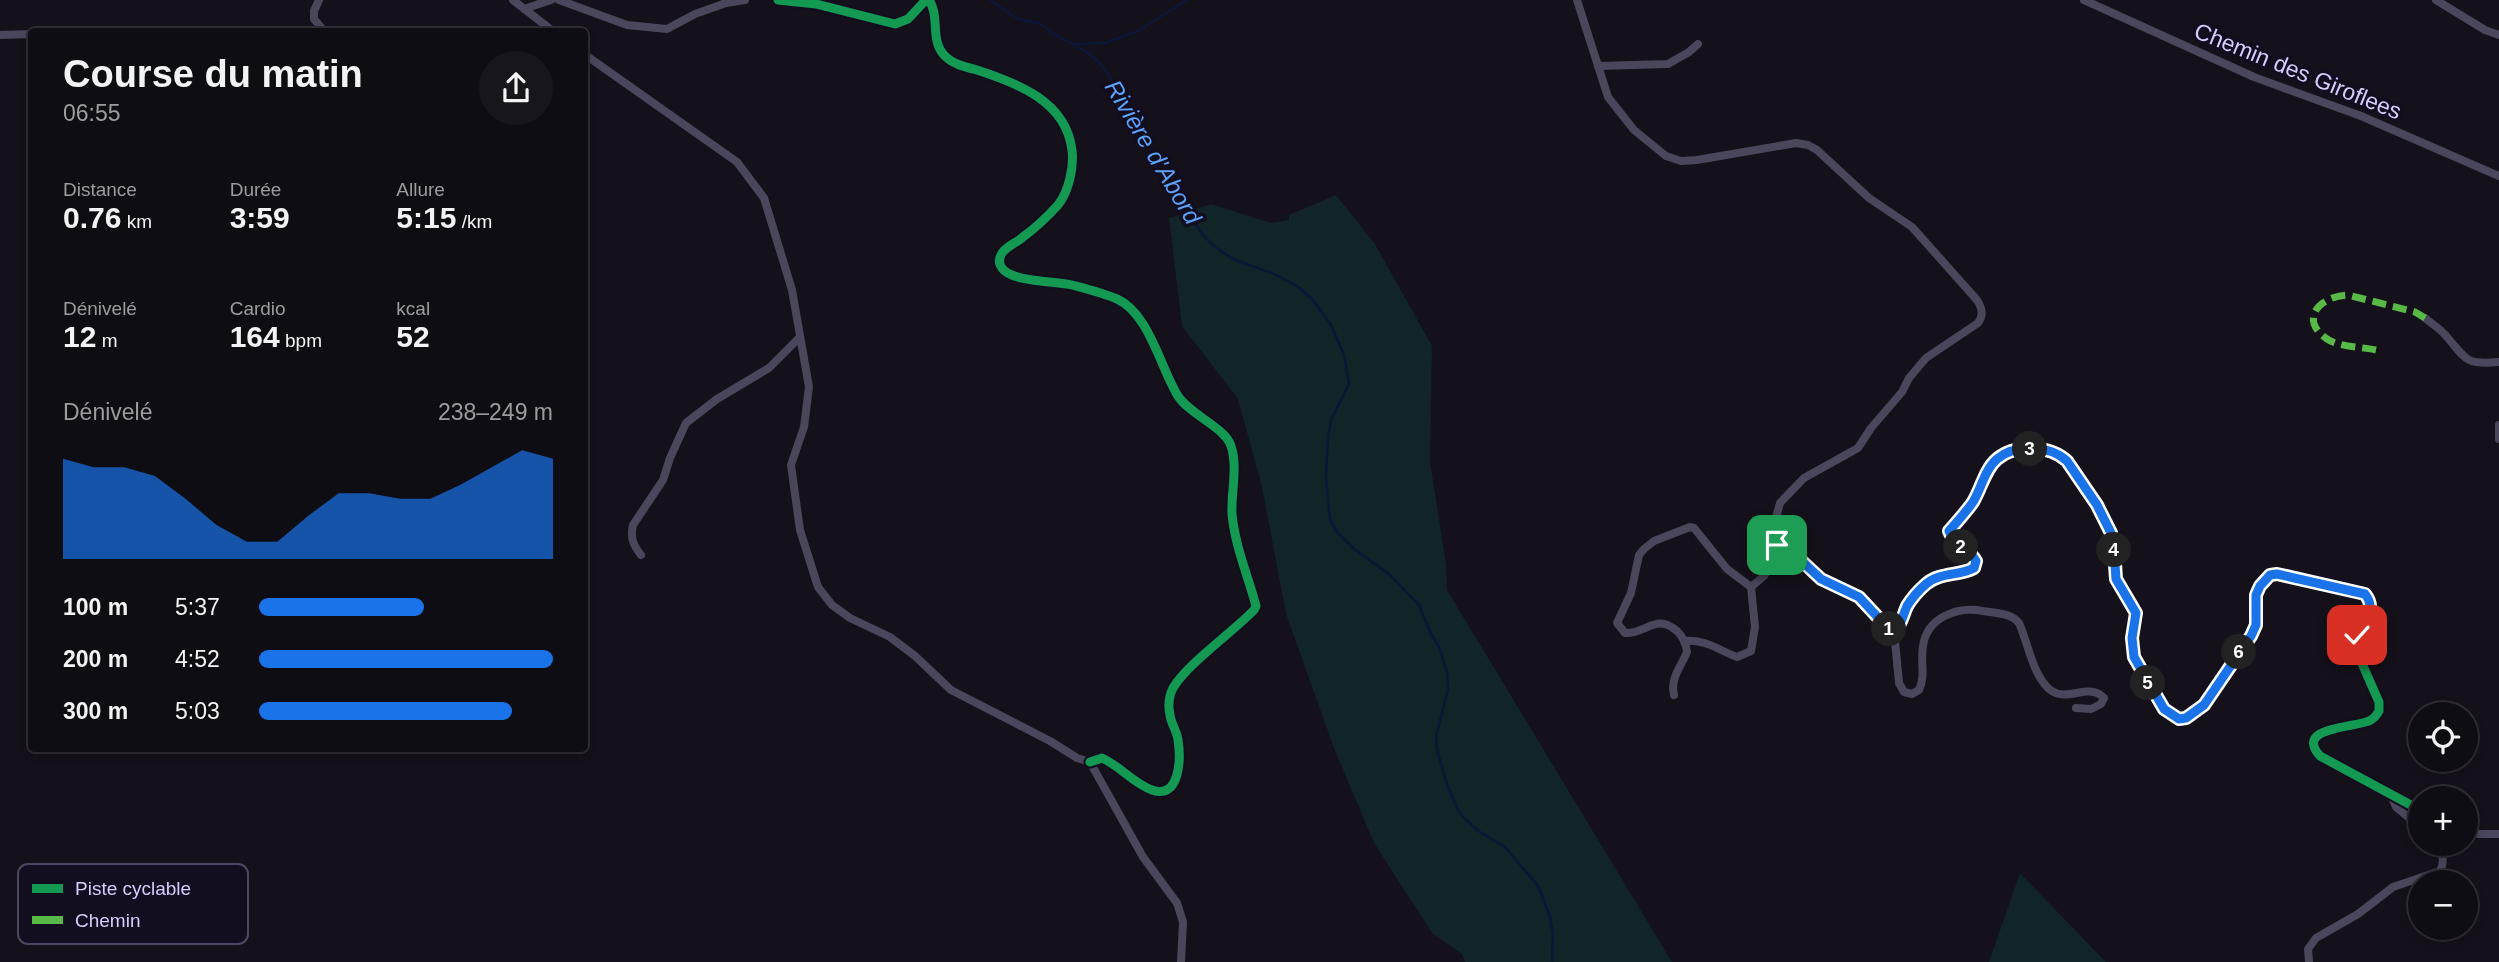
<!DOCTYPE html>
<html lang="fr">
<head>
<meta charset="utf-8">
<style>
	:root { --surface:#0f0d14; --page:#18161d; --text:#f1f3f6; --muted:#9b9ca0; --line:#2f2d34; --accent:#1a73e8 }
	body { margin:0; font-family:Helvetica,sans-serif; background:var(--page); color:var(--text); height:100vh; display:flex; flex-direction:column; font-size:26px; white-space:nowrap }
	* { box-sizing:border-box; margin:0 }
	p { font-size:23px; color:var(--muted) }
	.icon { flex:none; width:38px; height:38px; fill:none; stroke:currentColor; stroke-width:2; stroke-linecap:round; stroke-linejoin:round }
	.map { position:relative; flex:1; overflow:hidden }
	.side { position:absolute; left:28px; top:28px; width:560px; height:724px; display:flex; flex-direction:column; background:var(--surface); border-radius:7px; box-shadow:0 4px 10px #0003,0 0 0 2px var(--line) }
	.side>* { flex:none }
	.fabs { position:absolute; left:2408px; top:702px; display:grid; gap:14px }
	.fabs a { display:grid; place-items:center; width:70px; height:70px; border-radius:50%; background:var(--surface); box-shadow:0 4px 10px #0003,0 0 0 2px var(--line); font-size:35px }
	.pin { position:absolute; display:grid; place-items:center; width:60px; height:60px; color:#fff; margin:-30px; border-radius:14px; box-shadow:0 4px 10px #0006 }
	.km { position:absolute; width:35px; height:35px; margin:-18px; border-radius:50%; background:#222; color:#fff; font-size:19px; line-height:35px; text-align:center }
	.round { display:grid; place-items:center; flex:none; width:74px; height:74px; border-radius:37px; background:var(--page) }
	.overview { display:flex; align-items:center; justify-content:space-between; height:119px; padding:0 35px }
	h1 { font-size:38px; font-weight:600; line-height:52px }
	.figures { display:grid; grid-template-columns:repeat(3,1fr); gap:10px; height:119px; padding:7px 35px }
	.figures div { display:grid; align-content:center }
	.figures b { font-size:30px; font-weight:600 }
	.figures small { font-size:19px; font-weight:400 }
	.figures p { font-size:19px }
	.chart { height:196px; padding:14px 35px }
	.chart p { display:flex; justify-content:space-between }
	.chart svg { width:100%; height:126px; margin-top:7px; fill:var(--accent); opacity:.7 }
	ul { padding:0 35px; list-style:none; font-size:23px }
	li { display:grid; grid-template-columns:112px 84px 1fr; align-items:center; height:52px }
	li i { height:18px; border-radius:9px; background:var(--accent) }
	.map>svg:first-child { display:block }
	.green { fill:#112427 }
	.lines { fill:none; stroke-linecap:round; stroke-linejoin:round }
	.stream { stroke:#0b1638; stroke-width:2.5 }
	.minor { stroke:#4a465c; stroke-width:8 }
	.quiet { stroke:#58b947; stroke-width:7; stroke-dasharray:14 7; stroke-linecap:butt }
	.cycleway-casing { stroke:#120d1f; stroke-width:13 }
	.cycleway { stroke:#139951; stroke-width:9 }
	.route-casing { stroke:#fff; stroke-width:14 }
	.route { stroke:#1a73e8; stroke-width:9 }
	.labels { text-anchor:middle; stroke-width:7; stroke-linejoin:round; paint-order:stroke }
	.street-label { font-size:23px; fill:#d7ccfe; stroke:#120d1f }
	.water-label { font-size:24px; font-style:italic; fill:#5da1fb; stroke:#120d1f }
	.key { fill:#120d1f; stroke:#4d4662; stroke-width:2 }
	.key-label { font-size:19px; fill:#d7ccfe }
</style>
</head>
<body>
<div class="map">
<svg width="2499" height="962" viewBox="0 0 2499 962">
	<rect width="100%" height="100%" fill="#14111b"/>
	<g class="green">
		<polygon points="1336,195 1375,244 1432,346 1430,461 1446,565 1447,590 1672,962 1465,962 1462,954 1432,933 1374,843 1334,748 1286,614 1262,487 1238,399 1182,326 1169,218 1211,204 1271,223 1289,220 1289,215"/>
		<polygon points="2020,873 2106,962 1989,962"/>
	</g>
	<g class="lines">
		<g class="stream">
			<polyline points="990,0 1018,19 1041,24 1051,32 1088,53 1100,63 1127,103 1166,182 1203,235 1215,247 1233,259 1274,274 1297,286 1313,300 1331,325 1344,355 1349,384 1332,418 1328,436 1326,478 1330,520 1337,532 1354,549 1389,574 1419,605 1431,634 1440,649 1447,673 1448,689 1436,737 1437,750 1447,784 1458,810 1464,818 1480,832 1505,847 1538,886 1550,916 1553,937 1552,962"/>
			<polyline points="1076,44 1105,43 1138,31 1187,0"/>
		</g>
		<g class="minor">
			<polyline points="319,0 314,11 314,19 325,32"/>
			<polyline points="513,0 554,32"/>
			<polyline points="559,0 627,25 667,29 695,14 726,3 745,0"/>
			<path d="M778,0L816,4L895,24L908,19L923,3L929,0C940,16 930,40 944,55C952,64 965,67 977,70C1017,83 1066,101 1072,150C1074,167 1069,191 1058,205C1048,216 1034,229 1023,237C1016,243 1007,246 1002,253C999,258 998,263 1002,268C1011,282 1056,281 1072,285C1087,289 1103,293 1117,299C1149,313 1161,369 1178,396C1190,415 1225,427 1231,446C1238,467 1231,492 1232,514C1235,546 1248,576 1256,606L1254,610C1233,632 1187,664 1173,688C1169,696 1168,706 1170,715C1171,724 1177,731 1178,740C1181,759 1180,800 1152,790C1133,783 1120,766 1102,758L1090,762"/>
			<path d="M1577,0L1608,97L1634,130L1666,156L1681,161L1697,160L1796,143L1808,145L1817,150L1869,198L1912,227L1977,300C1982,308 1984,315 1978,323L1926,358L1909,378L1902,392L1871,428L1858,448L1804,478L1780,503L1776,518L1777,545L1773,560L1764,576L1751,587"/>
			<polyline points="2084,0 2254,77 2361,116 2499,176"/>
			<polyline points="2436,0 2485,30 2499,35"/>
			<polyline points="524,9 551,0"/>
			<polyline points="0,35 32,34"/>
			<polyline points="584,54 737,162 764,198 792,290 809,387 804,427 791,465 800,530 818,587 832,605 850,618 890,637 915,656 951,690 1050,741 1077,758 1090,762 1143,857 1177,903 1183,922 1181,962"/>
			<polyline points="1598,66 1668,64 1689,52 1698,44"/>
			<path d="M2425,318C2432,324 2441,329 2447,337C2467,360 2465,365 2499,362"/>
			<polyline points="2499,425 2499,439"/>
			<path d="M1777,545L1791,551L1821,579L1859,597L1886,626L1894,630C1902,624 1903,615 1907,606C1912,598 1919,590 1926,584C1940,572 1959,576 1974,567L1976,560C1969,548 1954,546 1949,531L1973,502L1996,460L2009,452L2023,450L2039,449L2060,455L2097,505L2111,533L2116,579L2136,613L2132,638L2134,657L2164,709L2179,719L2186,718L2204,705L2209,694L2251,636C2261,616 2247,580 2276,574C2298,578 2353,585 2368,597L2371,610C2364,623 2354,634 2356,650L2379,702V711C2376,716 2376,717 2371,720C2358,728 2293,726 2320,756L2420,810"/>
			<path d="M641,555C633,545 630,537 633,525L663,480L670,458L686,423L717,399L769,368L799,338"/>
			<path d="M1894,630L1899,683L1904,692L1912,694L1919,690C1926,676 1920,661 1923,646C1927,617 1958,606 1983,611C1995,613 2011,613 2019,623C2028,643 2032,672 2048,688C2065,705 2089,681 2104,698L2101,704L2091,709L2076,708"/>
			<path d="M1684,641C1706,639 1718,650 1737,657L1751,651L1755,627L1751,587"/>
			<path d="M1674,695C1670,678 1681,667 1687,652C1686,644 1684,638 1678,632C1656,612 1647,634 1625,633L1617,623L1631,593L1639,555L1644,549L1654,541L1690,527L1694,528L1727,569L1751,587"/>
			<polyline points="2390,793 2396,807 2420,827"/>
			<polyline points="2466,831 2479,834 2499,834"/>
			<path d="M2309,962L2308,949L2316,938L2358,914L2393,887L2440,871C2446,859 2442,853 2434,844"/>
		</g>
		<path class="quiet" d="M2376,350C2362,347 2339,347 2327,339C2298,319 2320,296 2348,295L2415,312L2425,318"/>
		<defs>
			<g id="cycleway">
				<path d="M778,0L816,4L895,24L908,19L923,3L929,0C940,16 930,40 944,55C952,64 965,67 977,70C1017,83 1066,101 1072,150C1074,167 1069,191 1058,205C1048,216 1034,229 1023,237C1016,243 1007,246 1002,253C999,258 998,263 1002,268C1011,282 1056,281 1072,285C1087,289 1103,293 1117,299C1149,313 1161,369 1178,396C1190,415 1225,427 1231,446C1238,467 1231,492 1232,514C1235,546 1248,576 1256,606L1254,610C1233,632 1187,664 1173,688C1169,696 1168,706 1170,715C1171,724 1177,731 1178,740C1181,759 1180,800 1152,790C1133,783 1120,766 1102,758L1090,762"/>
				<path d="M1777,545L1791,551L1821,579L1859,597L1886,626L1894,630C1902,624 1903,615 1907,606C1912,598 1919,590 1926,584C1940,572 1959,576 1974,567L1976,560C1969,548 1954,546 1949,531L1973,502L1996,460L2009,452L2023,450L2039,449L2060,455L2097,505L2111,533L2116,579L2136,613L2132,638L2134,657L2164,709L2179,719L2186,718L2204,705L2209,694L2251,636C2261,616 2247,580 2276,574C2298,578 2353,585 2368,597L2371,610C2364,623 2354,634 2356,650L2379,702V711C2376,716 2376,717 2371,720C2358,728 2293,726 2320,756L2420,810"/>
			</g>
		</defs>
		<use href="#cycleway" class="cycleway-casing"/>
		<use href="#cycleway" class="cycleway"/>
	</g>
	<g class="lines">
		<defs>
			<path id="route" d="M1777,545L1791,551L1821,579L1859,597L1886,626L1894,630C1902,624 1903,615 1907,606C1912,598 1919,590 1926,584C1940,572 1959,576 1974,568L1976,561C1969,548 1954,546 1949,531C1957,522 1966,512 1973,502C1981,489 1985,469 1997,459C2015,444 2050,445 2067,461L2097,505L2111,533L2114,549L2116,579L2136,613L2132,638L2134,657L2164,709L2179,719L2186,718L2204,705L2251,636L2256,625V595L2260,586L2270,575L2277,574L2365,594C2377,609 2365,621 2357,635"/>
		</defs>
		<use href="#route" class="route-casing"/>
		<use href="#route" class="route"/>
	</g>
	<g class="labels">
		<g class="street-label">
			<text transform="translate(2298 71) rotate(22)" y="8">Chemin des Giroflees</text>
		</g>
		<g class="water-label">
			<text transform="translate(1153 152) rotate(59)" y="8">Rivière d'Abord</text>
		</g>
	</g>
	<rect x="18" y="864" width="230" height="80" rx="10" class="key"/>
	<rect x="32" y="884" width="31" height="9" fill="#139951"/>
	<rect x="32" y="916" width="31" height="8" fill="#58b947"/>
	<g class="key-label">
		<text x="75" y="895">Piste cyclable</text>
		<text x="75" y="927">Chemin</text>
	</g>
</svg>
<div class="fabs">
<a><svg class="icon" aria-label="locate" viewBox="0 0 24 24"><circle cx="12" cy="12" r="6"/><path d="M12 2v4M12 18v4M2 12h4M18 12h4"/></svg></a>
<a>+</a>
<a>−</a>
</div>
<div class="pin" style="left:1777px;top:545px;background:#1e9e55"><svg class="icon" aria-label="arrive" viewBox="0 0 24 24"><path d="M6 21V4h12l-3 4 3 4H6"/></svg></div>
<div class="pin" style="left:2357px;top:635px;background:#d93025"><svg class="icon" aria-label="check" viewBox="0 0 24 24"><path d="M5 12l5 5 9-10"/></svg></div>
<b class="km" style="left:1889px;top:629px">1</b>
<b class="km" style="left:1961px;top:547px">2</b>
<b class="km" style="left:2030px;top:449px">3</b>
<b class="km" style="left:2114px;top:550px">4</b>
<b class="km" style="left:2148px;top:683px">5</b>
<b class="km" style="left:2239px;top:652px">6</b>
<section class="side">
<div class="overview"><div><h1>Course du matin</h1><p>06:55</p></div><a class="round"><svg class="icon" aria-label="share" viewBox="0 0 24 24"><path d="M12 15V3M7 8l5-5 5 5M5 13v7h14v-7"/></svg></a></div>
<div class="figures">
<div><p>Distance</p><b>0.76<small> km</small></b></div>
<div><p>Durée</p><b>3:59</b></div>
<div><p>Allure</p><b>5:15<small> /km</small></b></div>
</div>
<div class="figures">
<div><p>Dénivelé</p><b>12<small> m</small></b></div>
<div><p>Cardio</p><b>164<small> bpm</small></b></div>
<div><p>kcal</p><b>52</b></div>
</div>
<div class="chart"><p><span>Dénivelé</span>238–249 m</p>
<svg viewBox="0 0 160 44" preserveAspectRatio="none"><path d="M0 44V9L10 12L20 12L30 15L40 23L50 32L60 38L70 38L80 29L90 21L100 21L110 23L120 23L130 18L140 12L150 6L160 9V44z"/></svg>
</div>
<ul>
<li><b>100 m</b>5:37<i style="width:56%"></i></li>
<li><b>200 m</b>4:52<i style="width:100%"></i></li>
<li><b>300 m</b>5:03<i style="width:86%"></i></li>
</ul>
</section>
</div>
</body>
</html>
